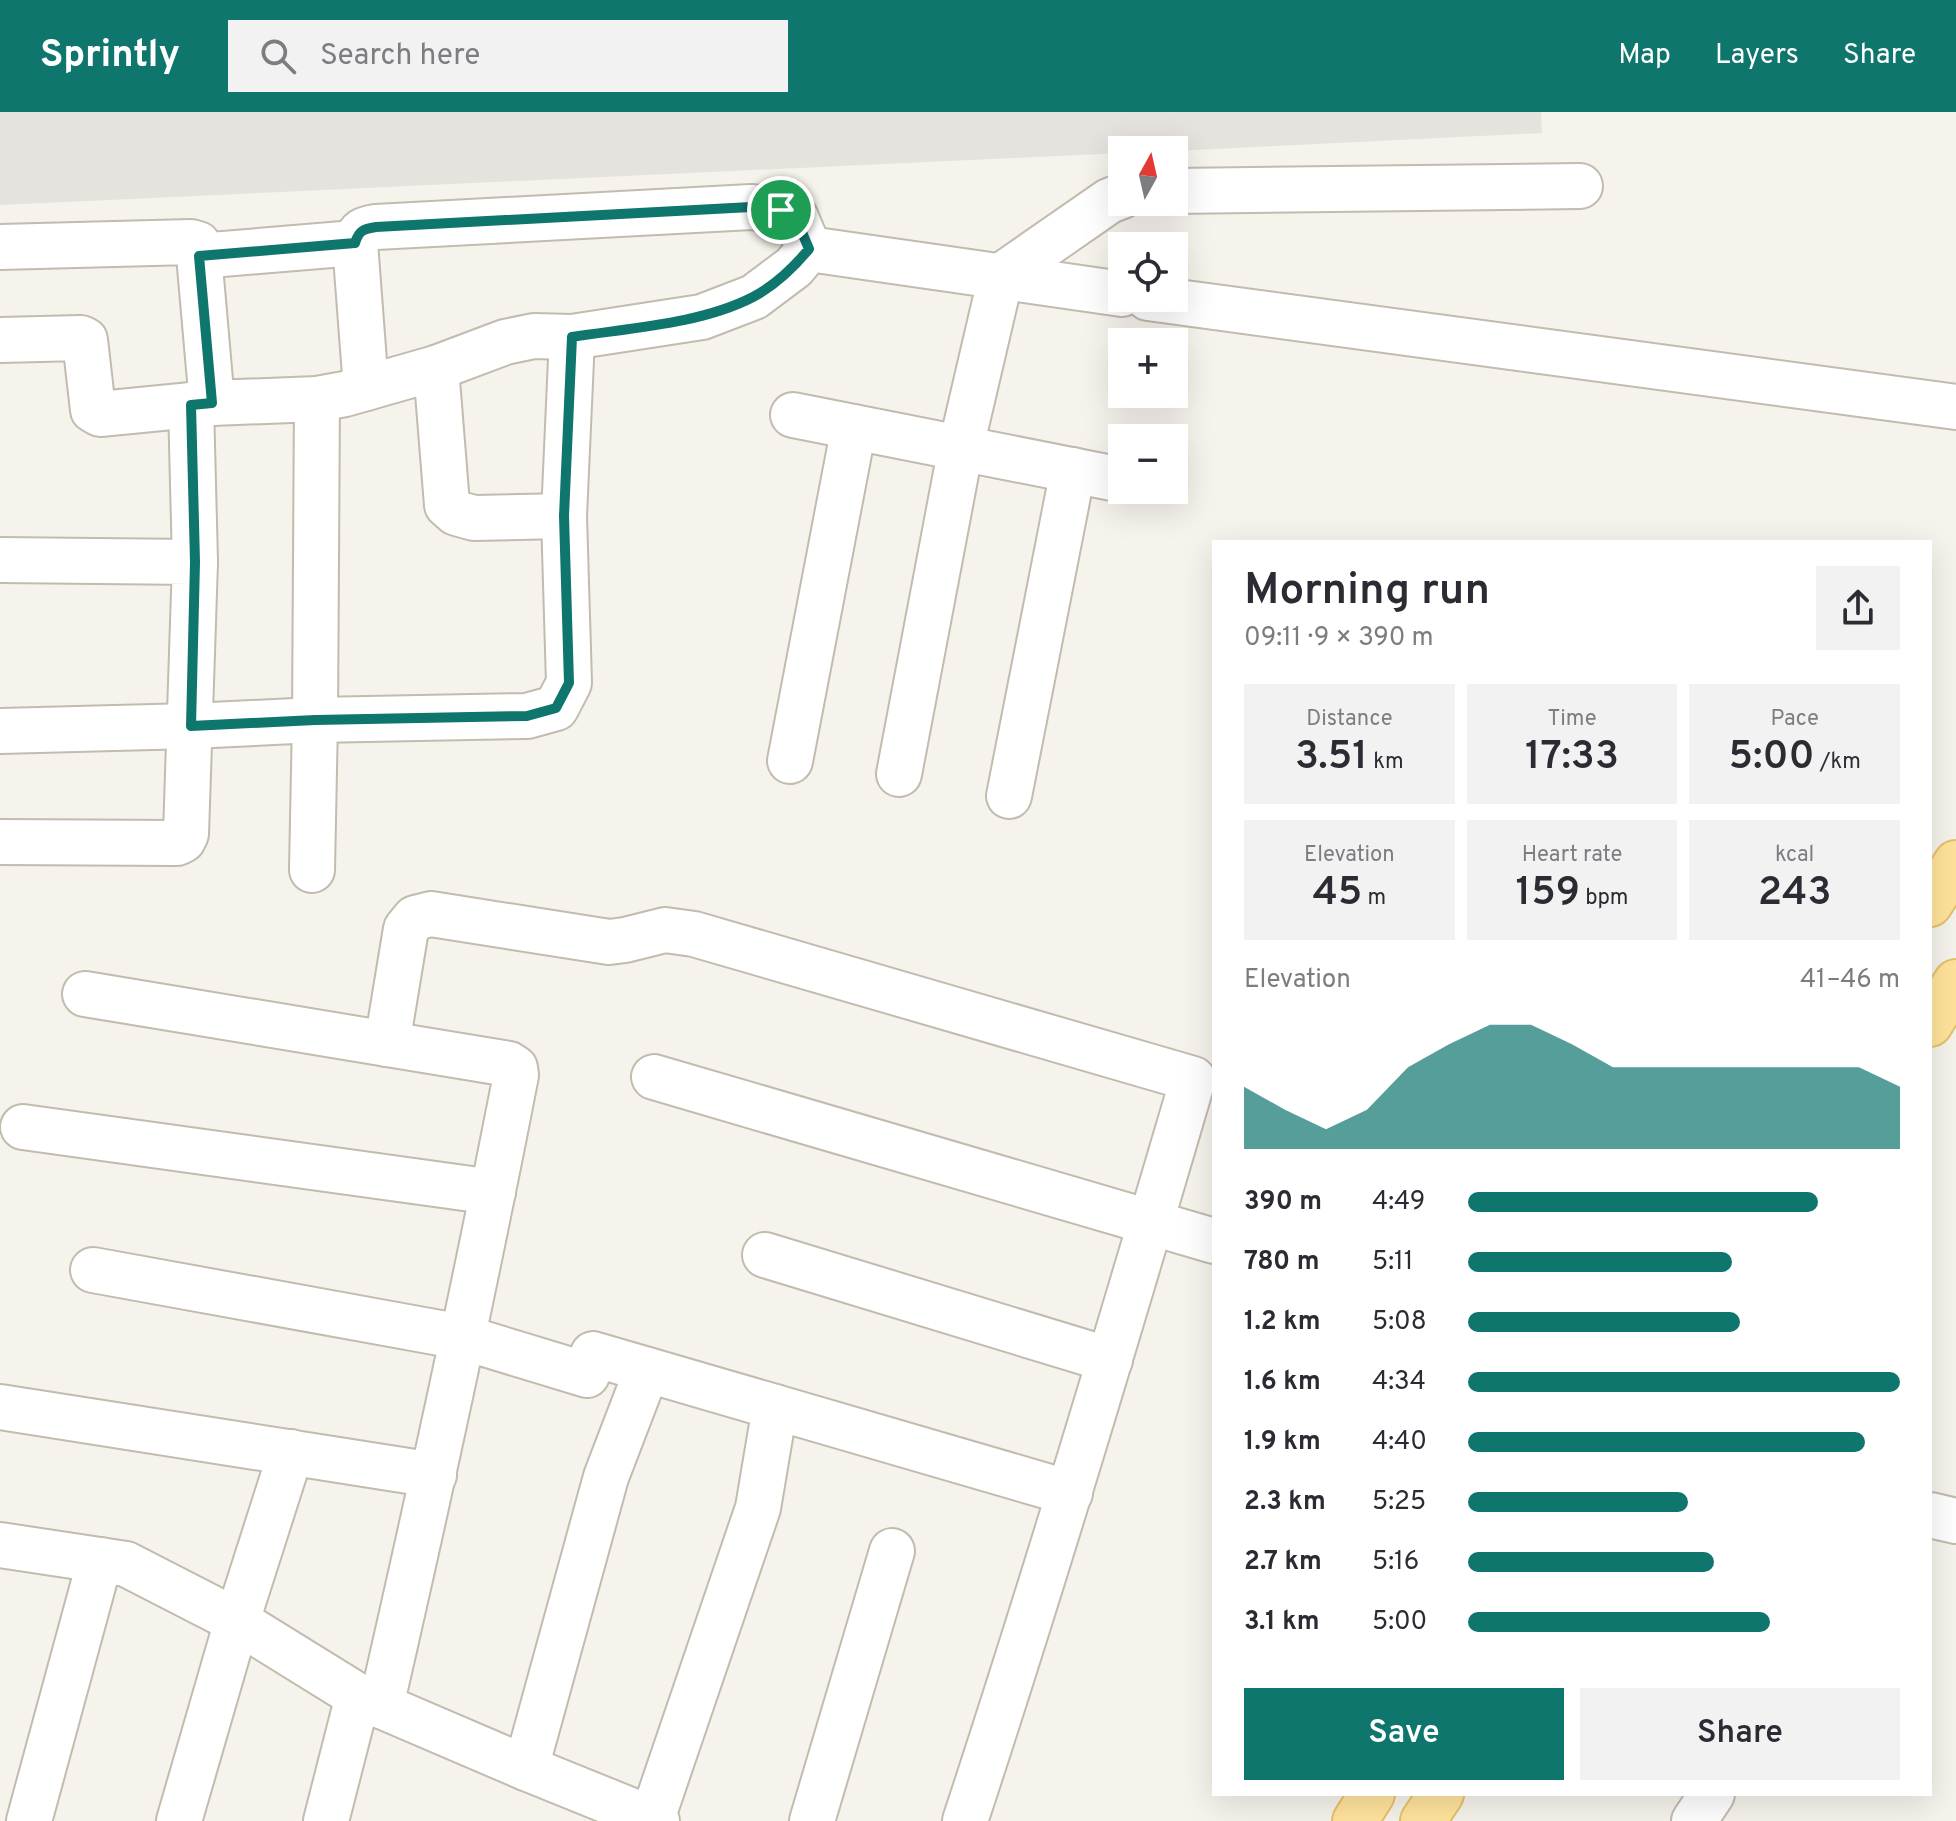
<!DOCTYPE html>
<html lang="en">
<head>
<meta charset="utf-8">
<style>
	:root { --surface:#fff; --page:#f2f2f3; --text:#2b2b33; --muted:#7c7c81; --accent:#0f766e }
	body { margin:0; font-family:Overpass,sans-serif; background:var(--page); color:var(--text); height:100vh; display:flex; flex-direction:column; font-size:30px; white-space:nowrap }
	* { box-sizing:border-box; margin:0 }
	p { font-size:26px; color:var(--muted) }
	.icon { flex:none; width:44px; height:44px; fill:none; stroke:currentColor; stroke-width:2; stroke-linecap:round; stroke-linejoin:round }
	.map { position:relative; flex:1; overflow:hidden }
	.panel { position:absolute; left:1212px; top:428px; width:720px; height:1256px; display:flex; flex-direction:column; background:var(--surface); border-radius:0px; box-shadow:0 8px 32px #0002 }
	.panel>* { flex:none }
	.needle { width:52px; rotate:8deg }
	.tools { position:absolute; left:1108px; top:24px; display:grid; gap:16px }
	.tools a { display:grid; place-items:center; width:80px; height:80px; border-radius:0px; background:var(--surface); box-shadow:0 8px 32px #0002; font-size:40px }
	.pin { position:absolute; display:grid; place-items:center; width:68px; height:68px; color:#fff; margin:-34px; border:4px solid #fff; border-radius:50%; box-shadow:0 2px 8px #0007 }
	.round { display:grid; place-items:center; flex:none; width:84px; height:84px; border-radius:0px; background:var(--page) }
	.overview { display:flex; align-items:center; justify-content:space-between; height:136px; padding:0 32px }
	h1 { font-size:44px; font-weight:600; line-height:60px }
	.figures { display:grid; grid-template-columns:repeat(3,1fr); gap:12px; height:136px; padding:8px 32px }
	.figures div { display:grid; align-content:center; border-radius:0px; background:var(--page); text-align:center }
	.figures b { font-size:40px; font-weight:600 }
	.figures small { font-size:22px; font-weight:400 }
	.figures p { font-size:22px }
	.chart { height:224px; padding:16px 32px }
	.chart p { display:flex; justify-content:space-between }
	.chart svg { width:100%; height:144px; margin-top:8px; fill:var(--accent); opacity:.7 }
	.button { display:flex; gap:16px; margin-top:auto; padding:16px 32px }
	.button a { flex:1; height:92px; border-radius:0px; background:var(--accent); color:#fff; font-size:32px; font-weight:600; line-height:92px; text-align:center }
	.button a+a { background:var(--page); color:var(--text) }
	ul { padding:0 32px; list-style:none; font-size:26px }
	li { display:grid; grid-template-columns:128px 96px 1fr; align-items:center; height:60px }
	li i { height:20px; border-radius:10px; background:var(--accent) }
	header { display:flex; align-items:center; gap:48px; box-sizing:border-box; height:112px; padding:0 40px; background:var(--accent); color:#fff }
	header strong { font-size:38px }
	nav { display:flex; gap:44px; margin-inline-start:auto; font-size:28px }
	.search { width:560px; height:72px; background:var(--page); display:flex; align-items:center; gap:20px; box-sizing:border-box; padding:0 28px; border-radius:0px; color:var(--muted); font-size:30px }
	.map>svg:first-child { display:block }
	.industrial { fill:#e6e2dd }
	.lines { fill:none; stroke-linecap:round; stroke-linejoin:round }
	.minor-casing { stroke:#c2bbae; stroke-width:48 }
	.major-casing { stroke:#e6c16a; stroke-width:48 }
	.minor { stroke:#fff; stroke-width:44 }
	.major { stroke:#ffe39c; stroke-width:44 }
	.route-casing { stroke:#fff; stroke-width:16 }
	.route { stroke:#0f766e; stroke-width:10 }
</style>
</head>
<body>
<header>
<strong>Sprintly</strong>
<div class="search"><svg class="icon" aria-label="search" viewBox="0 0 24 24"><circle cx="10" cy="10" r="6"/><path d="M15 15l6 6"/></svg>Search here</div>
<nav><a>Map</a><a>Layers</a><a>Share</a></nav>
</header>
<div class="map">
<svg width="1956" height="1709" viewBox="0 0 1956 1709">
	<rect width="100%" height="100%" fill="#f6f3ec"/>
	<polygon class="industrial" points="0,0 1541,0 1542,21 1174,39 1122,38 1122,41 0,93"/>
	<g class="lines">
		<defs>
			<g id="minor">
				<polyline points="1174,79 1580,74"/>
				<polyline points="0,135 191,130 198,132 212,291 317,287 345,282 436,256 505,230 534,224 572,225 702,205 754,185 794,155 809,137 1122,182"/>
				<polyline points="199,144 355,131"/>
				<polyline points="1148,186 1956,295"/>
				<polyline points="0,228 81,226 85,228 93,298 100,302 212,291"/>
				<polyline points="436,256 447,393 456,401 474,406 564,404"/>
				<path d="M366,276L355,131C359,118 364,117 376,115L751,95L781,98L796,106L809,137"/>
				<polyline points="191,293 195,450"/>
				<polyline points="793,303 1122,368"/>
				<polyline points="0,448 195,450 186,722 183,728 177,731 0,730"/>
				<polyline points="0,619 191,614 315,608 527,604 556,596 569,571 564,404 572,225"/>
				<polyline points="790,649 854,315"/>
				<polyline points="899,662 961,335 1001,164 1109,89 1122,84"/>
				<polyline points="1009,684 1073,358"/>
				<polyline points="312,758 315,608 317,287"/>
				<path d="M85,882L509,952L515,956L516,963C475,1174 429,1385 381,1594"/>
				<path d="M387,932L406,817L415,806L431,802L609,830L625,828L665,818L694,822L1193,967C1120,1215 1046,1463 965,1709"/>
				<polyline points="654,965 1214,1129"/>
				<polyline points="23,1015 493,1080"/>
				<polyline points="765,1143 1110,1248"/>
				<polyline points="93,1158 462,1225 587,1263"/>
				<polyline points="593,1242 1070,1381"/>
				<polyline points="0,1295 434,1363"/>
				<polyline points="1930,1403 1956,1409"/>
				<polyline points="0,1433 126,1452 237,1509 358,1584 526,1656 657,1709"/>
				<polyline points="526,1656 606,1365 647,1258"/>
				<polyline points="652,1707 758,1396 775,1295"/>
				<polyline points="29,1709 100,1448"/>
				<polyline points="179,1709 237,1509 291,1340"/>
				<polyline points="326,1709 358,1584"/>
				<polyline points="812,1709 892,1439"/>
				<polyline points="1694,1709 1712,1682"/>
			</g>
			<g id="major">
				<polyline points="1930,792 1956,751"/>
				<polyline points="1930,912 1956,870"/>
				<polyline points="1355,1709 1372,1682"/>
				<polyline points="1423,1709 1441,1682"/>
			</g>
		</defs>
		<use href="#minor" class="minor-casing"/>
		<use href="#major" class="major-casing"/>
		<use href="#minor" class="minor"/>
		<use href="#major" class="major"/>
	</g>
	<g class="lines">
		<defs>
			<path id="route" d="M751,95L781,98L796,106L809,137C794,155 774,174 753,185C701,212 629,216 572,225L564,404L569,571L556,596L527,604L315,608L191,614L195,450L191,293L212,291L199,144L355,131C359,118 364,117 376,115Z"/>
		</defs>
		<use href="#route" class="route-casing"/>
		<use href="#route" class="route"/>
	</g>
</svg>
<div class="tools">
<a><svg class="needle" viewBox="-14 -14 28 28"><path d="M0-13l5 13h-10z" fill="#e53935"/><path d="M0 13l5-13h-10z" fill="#7c7c81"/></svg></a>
<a><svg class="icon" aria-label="locate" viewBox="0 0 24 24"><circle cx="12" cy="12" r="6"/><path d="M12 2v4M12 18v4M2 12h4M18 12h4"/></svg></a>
<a>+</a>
<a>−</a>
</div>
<div class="pin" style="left:781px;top:98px;background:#1e9e55"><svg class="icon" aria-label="arrive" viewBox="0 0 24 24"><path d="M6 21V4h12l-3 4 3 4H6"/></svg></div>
<section class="panel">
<div class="overview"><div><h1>Morning run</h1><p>09:11 · 9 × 390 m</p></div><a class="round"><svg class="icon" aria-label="share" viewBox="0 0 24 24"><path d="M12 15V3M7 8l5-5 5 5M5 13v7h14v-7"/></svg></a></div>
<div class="figures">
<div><p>Distance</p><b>3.51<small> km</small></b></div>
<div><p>Time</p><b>17:33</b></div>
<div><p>Pace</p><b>5:00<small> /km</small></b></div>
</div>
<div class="figures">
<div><p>Elevation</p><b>45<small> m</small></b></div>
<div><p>Heart rate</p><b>159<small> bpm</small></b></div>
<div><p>kcal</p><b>243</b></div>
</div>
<div class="chart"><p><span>Elevation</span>41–46 m</p>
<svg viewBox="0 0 160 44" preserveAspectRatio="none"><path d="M0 44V25L10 32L20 38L30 32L40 19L50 12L60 6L70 6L80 12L90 19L100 19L110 19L120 19L130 19L140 19L150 19L160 25V44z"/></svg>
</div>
<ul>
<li><b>390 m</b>4:49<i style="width:81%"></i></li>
<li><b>780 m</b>5:11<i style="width:61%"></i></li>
<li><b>1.2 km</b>5:08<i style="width:63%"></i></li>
<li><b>1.6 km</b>4:34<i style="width:100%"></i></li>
<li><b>1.9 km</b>4:40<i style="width:92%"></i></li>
<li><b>2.3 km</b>5:25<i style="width:51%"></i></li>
<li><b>2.7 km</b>5:16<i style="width:57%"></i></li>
<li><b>3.1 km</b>5:00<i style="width:70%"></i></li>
</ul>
<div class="button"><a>Save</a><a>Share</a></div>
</section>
</div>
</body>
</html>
